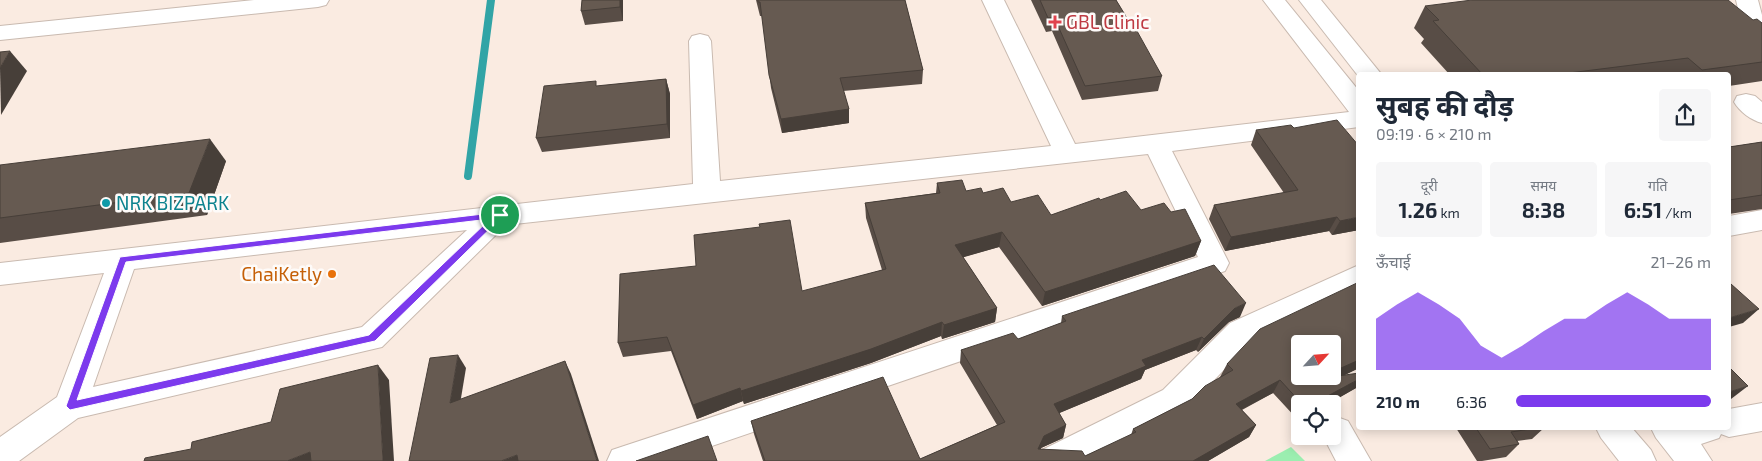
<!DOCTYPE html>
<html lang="hi">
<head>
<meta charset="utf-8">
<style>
	:root { --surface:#fff; --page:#f6f6f7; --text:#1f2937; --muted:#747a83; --accent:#7c3aed }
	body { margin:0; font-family:"Exo 2","Noto Sans Devanagari",sans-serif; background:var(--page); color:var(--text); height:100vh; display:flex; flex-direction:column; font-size:19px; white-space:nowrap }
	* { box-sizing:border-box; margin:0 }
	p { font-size:16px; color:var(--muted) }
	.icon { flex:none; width:28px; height:28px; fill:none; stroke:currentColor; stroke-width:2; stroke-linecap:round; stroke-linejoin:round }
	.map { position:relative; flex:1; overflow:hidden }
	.drawer { position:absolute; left:1356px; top:72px; width:375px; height:358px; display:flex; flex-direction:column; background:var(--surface); border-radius:5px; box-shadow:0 2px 12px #0003 }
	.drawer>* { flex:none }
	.needle { width:32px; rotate:64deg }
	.controls { position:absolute; left:1291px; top:335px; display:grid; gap:10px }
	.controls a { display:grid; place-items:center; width:50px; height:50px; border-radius:5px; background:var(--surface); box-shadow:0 2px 12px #0003; font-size:25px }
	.pin { position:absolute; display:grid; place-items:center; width:42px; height:42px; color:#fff; margin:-21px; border:2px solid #fff; border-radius:50%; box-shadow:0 1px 5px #0007 }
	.round { display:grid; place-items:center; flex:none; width:52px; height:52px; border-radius:5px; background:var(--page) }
	.overview { display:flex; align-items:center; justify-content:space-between; height:85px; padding:0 20px }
	h1 { font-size:28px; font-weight:700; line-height:38px }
	.figures { display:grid; grid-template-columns:repeat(3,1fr); gap:8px; height:85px; padding:5px 20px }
	.figures div { display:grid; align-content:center; border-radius:5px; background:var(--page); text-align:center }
	.figures b { font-size:21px; font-weight:700 }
	.figures small { font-size:14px; font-weight:400 }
	.figures p { font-size:14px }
	.chart { height:140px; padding:10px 20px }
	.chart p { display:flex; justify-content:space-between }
	.chart svg { width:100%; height:90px; margin-top:5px; fill:var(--accent); opacity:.7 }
	ul { padding:0 20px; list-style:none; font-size:16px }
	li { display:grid; grid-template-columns:80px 60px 1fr; align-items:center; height:38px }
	li i { height:12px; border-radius:6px; background:var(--accent) }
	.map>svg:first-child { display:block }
	.green { fill:#9beeb0 }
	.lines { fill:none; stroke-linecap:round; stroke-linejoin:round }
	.stream { stroke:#31a4a6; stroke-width:8 }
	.minor-casing { stroke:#c9bab0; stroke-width:2 }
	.minor { fill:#fff; fill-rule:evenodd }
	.wall { fill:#584d46 }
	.shaded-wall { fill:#473f39 }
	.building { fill:#665a51; stroke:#473f39 }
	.route { fill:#7c3aed; stroke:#fff; fill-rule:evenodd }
	.health-dot { fill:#e0444e; stroke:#fefbf9; stroke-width:2 }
	.culture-dot { fill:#0f9aa8; stroke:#fefbf9; stroke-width:2 }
	.food-dot { fill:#e8710a; stroke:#fefbf9; stroke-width:2 }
	.labels { text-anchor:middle; stroke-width:5; stroke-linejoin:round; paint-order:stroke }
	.health-label { font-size:19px; fill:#be3a42; stroke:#fefbf9; text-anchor:start }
	.culture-label { font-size:19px; fill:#0d838f; stroke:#fefbf9; text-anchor:start }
	.food-label { font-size:19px; fill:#c56008; stroke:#fefbf9; text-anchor:end }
</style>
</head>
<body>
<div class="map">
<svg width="1762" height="461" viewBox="0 0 1762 461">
	<rect width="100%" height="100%" fill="#faebe1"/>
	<polygon class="green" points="1291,447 1305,461 1265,461"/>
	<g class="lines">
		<polyline class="stream" points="468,176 491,0"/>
		<defs>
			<g id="minor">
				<polygon points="254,0 329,0 326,5 318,7 0,40 0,26"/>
				<path d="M982,0H1004L1075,144L1349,112L1263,0H1285L1359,91V127L1172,151L1229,263L1225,271L668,461H607L612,450L624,446L1198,257L1148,154L506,225L382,347L78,418L19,461H0V437L57,397L104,273L0,285V263L693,184L689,41L692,36L700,34L708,36L711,41L720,181L1051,146ZM467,230L362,327L93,387L134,269Z"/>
				<polygon points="1299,0 1321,0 1382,75 1359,75 1359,77"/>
				<path d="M1736,0H1758L1762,15V38C1743,33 1740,17 1736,0Z"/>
				<path d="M1746,94L1755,96L1762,102V123C1751,120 1740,112 1734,102L1737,96Z"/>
				<polygon points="1762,210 1762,230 1729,236 1729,216"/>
				<polygon points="1359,265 1359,289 1252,341 1185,410 1086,461 1037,461 1042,450 1163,390 1230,323"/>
				<polygon points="1762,403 1762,431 1729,437 1721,434 1719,438 1701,444 1712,461 1674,461 1656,438 1651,428 1729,428 1729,409"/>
				<polygon points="1337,417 1348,421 1371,461 1336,461 1323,436 1332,436 1332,418"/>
				<polygon points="1596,428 1632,428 1651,450 1656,461 1619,461 1601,438"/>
			</g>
		</defs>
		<use href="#minor" class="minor-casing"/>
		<use href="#minor" class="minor"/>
	</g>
	<g class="wall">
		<polygon points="582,0 623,0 623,21 585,25 581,11"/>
		<polygon points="756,0 905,0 923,70 922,84 843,91 849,109 849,123 782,133 771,88 762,16 760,16"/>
		<polygon points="1031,0 1116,0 1162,76 1158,91 1082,100 1052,31 1046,32"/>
		<polygon points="1425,6 1753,20 1762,23 1762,81 1729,86 1729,75 1450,75 1421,43 1424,39 1414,28"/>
		<polygon points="666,79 670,94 670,138 542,152 536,138 598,86"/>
		<polygon points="1256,130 1359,230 1332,235 1329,231 1225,251 1209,219 1214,205 1284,193 1251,145"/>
		<polygon points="1762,142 1762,209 1729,214 1729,147"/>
		<polygon points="226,161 207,215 0,243 0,165"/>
		<polygon points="937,183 966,191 983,193 1051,215 1100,200 1141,210 1171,212 1201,241 1195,256 1042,306 999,247 963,257 997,308 995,322 942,339 941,336 871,363 744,404 743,401 697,419 671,351 623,357 618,343 882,270 866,218 865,203 936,193"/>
		<polygon points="1359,282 1359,368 1345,375 1356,388 1328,404 1300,404 1300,419 1298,420 1273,393 1242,410 1256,425 1249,437 1208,461 763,461 754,434 751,421 920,459 997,425 960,363 961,350 1018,339 1061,323 1062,316 1240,317 1229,322 1198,352 1196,350 1145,370 1141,379 1059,413 1066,425 1063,438 1041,448 1041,449 1085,456 1131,435 1133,429 1192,399 1221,377 1220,377 1227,364"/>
		<polygon points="1456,428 1544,428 1532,439 1517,441 1519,444 1506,457 1482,461 1477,461"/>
	</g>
	<g class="shaded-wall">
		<polygon points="620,0 623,0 623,21 620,7"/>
		<polygon points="10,51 27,71 1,115 0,68"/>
		<polygon points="666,79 670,94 670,138 667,124"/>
		<polygon points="849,109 849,123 782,133 781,119"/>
		<polygon points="210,139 226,161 207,215 189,193"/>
		<polygon points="1337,217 1329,231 1225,251 1231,237"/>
		<polygon points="1359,217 1359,230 1332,235 1340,221"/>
		<polygon points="1002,232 999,247 954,260 955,245"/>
		<polygon points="1201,241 1195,256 1042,306 1045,292"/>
		<polygon points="1246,303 1240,317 1229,322 1198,352 1204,339 1235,308"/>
		<polygon points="997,308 995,322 942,339 944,325"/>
		<polygon points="1759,309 1743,323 1729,327 1729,318"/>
		<polygon points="942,322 941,336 871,363 744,404 741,391"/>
		<polygon points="1202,337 1196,350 1145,370 1141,379 1050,417 1054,404 1142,360"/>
		<polygon points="458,355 466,368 458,416 450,403"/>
		<polygon points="1359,360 1359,368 1309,392 1317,379 1323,376 1332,376 1332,372"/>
		<polygon points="565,361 571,374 599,461 597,461"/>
		<polygon points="378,365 389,380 394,461 383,461"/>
		<polygon points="1359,379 1359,385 1356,388 1328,404 1313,404"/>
		<polygon points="1280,380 1273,393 1229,416 1236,404"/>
		<polygon points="1748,386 1731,399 1729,400 1729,392"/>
		<polygon points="740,388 743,401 697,419 693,405"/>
		<polygon points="1066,425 1063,438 1041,448 1035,461 1038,449 1044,436"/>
		<polygon points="1256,425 1249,437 1208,461 1193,461"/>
		<polygon points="310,452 319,461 287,461"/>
		<polygon points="517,455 520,461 501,461"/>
	</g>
	<g class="building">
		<polygon points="582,0 620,0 620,7 581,11"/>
		<polygon points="758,0 905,0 923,70 840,78 849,109 781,119 769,75 760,2 758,2"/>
		<polygon points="1040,0 1116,0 1135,31 1137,31 1162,76 1085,86 1054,17 1048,18"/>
		<polygon points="1472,0 1728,0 1753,20 1757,19 1762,23 1762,62 1702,70 1688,58 1553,75 1483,75 1433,21 1439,20 1425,6"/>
		<polygon points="10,51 0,68 0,52"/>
		<polygon points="666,79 667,124 536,138 544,86 596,81 596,86"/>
		<polygon points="1337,120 1359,146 1359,217 1340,221 1337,217 1231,237 1214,205 1298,190 1256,130 1291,125 1294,128"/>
		<polygon points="210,139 189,193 0,218 0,165"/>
		<polygon points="1762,142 1762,195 1729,200 1729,147"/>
		<polygon points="962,180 966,191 981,188 983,193 1003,188 1011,202 1038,195 1051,215 1099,198 1100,200 1126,191 1141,210 1164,203 1171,212 1185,209 1201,241 1045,292 1002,232 955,245 997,308 944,325 942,322 871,349 741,391 740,388 693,405 667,337 618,343 620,274 696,266 694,235 760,227 759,224 790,220 802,291 886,269 865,203 940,193 937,183"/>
		<polygon points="1214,265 1246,303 1235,308 1204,339 1202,337 1142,360 1146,366 1054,404 1066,425 1044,436 1038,449 1082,451 1085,456 1136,432 1133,429 1192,399 1205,386 1233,370 1227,364 1260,329 1359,282 1359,360 1332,372 1332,344 1300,344 1300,376 1323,376 1317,379 1359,373 1359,379 1313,404 1302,404 1280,380 1236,404 1256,425 1193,461 765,461 751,421 883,377 920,459 1005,422 961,350 1013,333 1018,339 1066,321 1062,316"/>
		<polygon points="1731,284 1759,309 1729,318 1729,285"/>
		<polygon points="458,355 450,403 565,361 597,461 518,461 517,455 501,461 409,461 430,358"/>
		<polygon points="378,365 383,461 311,461 310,452 287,461 144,461 145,458 191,449 192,442 271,422 280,389"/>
		<polygon points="1729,367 1748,386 1729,392"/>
		<polygon points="1476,428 1537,428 1511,432 1519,444 1490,449"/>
		<polygon points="708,436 717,461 636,461"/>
	</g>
	<path class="route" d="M500,212L504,215L502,217L375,341L70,410L66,406L120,257ZM490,219L369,335L77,400L126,262Z"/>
	<path class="health-dot" d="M1052.5 14.5h5v5h5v5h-5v5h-5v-5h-5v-5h5z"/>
	<circle class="culture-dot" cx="106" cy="203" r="5"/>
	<circle class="food-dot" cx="332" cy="274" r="5"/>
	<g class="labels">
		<g class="health-label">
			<text x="1066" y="29">GBL Clinic</text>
		</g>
		<g class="culture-label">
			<text x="116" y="210">NRK BIZPARK</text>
		</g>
		<g class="food-label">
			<text x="322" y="281">ChaiKetly</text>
		</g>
	</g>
</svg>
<div class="controls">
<a><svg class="needle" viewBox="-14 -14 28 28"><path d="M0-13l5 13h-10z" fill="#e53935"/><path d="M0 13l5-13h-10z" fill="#747a83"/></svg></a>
<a><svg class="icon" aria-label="locate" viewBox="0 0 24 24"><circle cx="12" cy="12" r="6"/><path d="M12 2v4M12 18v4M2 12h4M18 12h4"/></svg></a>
</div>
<div class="pin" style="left:500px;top:215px;background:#1e9e55"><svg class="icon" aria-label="arrive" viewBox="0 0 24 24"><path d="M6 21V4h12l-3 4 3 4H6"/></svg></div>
<section class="drawer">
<div class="overview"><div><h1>सुबह की दौड़</h1><p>09:19 · 6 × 210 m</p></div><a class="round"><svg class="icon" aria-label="share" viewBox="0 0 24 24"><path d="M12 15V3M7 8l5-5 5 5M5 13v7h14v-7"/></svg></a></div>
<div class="figures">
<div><p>दूरी</p><b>1.26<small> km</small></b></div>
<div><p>समय</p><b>8:38</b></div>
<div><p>गति</p><b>6:51<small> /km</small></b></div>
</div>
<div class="chart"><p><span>ऊँचाई</span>21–26 m</p>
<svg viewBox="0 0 160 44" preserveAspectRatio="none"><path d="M0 44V19L10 12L20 6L30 12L40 19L50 32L60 38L70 32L80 25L90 19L100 19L110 12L120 6L130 12L140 19L150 19L160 19V44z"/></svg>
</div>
<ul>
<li><b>210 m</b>6:36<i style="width:100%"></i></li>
</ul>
</section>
</div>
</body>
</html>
